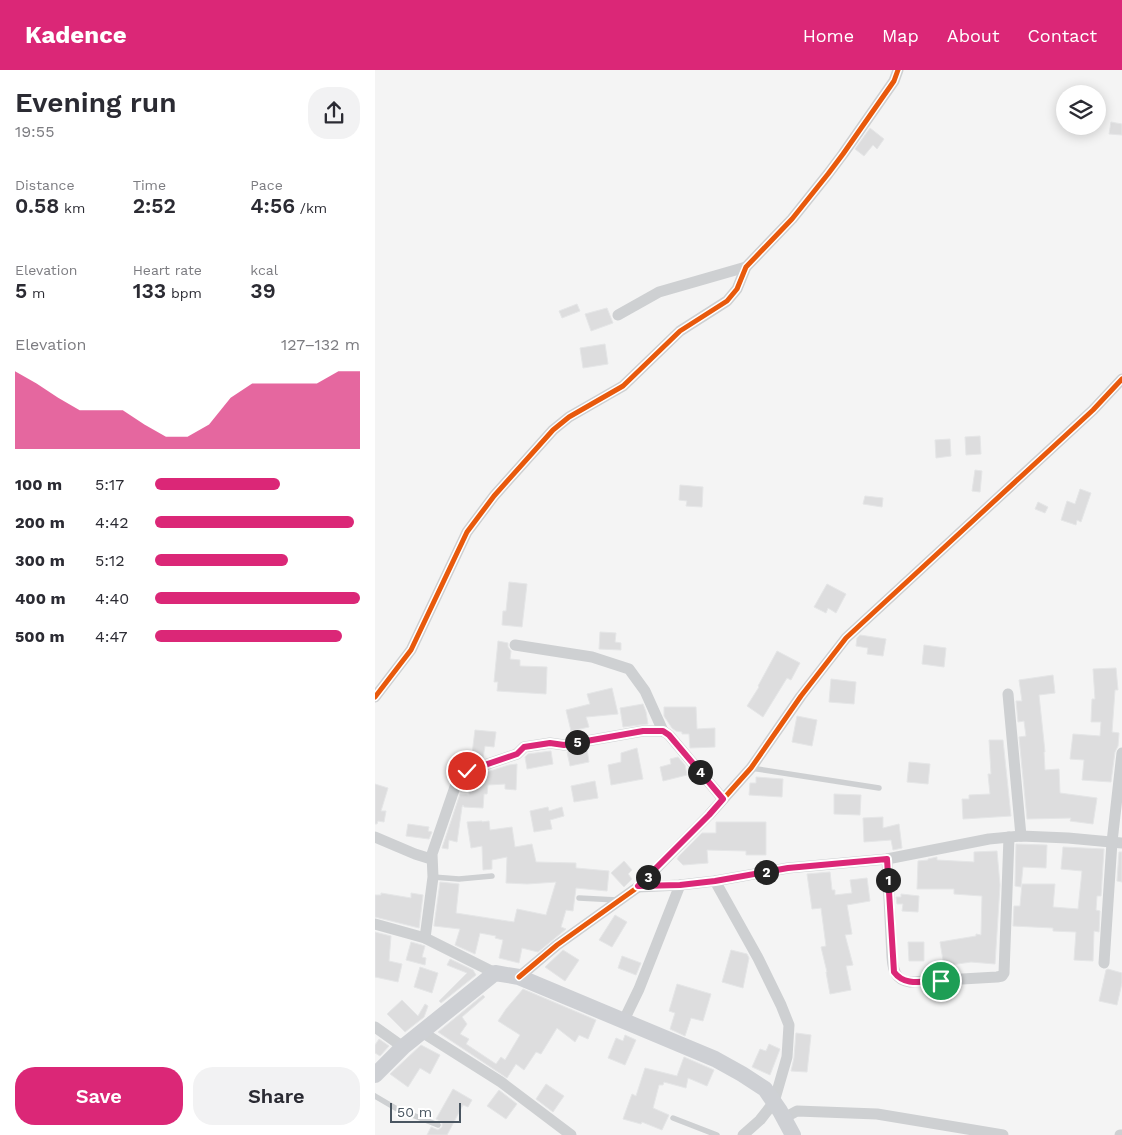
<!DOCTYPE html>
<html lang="en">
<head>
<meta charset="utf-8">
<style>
	:root { --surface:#fff; --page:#f2f2f3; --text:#2b2b33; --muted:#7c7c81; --accent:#db2777 }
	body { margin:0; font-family:"Work Sans",sans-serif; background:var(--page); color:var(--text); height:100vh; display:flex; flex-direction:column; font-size:19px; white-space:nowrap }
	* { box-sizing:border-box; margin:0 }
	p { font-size:16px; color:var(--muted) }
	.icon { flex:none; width:28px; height:28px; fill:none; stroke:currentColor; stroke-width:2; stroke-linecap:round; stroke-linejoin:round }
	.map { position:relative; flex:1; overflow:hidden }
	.side { display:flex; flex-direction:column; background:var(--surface); width:375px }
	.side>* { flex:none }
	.buttons { position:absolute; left:681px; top:15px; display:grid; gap:10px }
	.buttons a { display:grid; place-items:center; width:50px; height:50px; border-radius:50%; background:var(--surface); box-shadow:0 2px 12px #0003; font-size:25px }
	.scale { position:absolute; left:15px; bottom:12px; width:71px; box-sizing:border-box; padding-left:5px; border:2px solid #4a5661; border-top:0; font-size:14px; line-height:18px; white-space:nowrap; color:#4a5661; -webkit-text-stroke:4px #fff; paint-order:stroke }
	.pin { position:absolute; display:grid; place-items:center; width:42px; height:42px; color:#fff; margin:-21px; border:2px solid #fff; border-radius:50%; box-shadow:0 1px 5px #0007 }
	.km { position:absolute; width:25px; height:25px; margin:-12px; border-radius:50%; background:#222; color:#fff; font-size:14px; line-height:25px; text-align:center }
	.round { display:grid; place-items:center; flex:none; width:52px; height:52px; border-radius:20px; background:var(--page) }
	.head { display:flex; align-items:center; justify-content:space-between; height:85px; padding:0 15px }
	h1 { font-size:28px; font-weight:600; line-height:38px }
	.stats { display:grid; grid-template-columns:repeat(3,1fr); gap:8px; height:85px; padding:5px 15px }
	.stats div { display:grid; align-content:center }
	.stats b { font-size:21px; font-weight:600 }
	.stats small { font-size:14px; font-weight:400 }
	.stats p { font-size:14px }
	.chart { height:140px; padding:10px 15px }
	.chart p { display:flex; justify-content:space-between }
	.chart svg { width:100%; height:90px; margin-top:5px; fill:var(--accent); opacity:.7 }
	.button { display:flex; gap:10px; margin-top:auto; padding:10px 15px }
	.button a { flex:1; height:58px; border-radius:20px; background:var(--accent); color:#fff; font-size:20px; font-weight:600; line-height:58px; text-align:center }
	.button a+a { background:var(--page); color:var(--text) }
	ul { padding:0 15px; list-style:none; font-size:16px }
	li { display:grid; grid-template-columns:80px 60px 1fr; align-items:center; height:38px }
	li i { height:12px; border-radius:6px; background:var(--accent) }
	header { display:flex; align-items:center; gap:30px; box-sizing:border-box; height:70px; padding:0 25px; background:var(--accent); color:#fff }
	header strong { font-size:24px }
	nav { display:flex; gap:28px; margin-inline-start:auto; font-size:18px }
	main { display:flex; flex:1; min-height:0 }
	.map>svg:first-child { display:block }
	.building { fill:#ddddde; stroke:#e5e6e7 }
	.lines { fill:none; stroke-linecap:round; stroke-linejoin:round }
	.lane { stroke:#ced0d2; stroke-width:5.5 }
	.street { stroke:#ced0d2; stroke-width:11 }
	.secondary { stroke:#ced0d4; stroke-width:16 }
	.cycleway-casing { stroke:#fff; stroke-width:8 }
	.cycleway { stroke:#e8590c; stroke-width:5 }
	.route-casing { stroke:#fff; stroke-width:10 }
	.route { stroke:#db2777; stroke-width:6 }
</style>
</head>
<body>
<header>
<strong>Kadence</strong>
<nav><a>Home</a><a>Map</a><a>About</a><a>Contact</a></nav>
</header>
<main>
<section class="side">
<div class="head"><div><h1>Evening run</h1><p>19:55</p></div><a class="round"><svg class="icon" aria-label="share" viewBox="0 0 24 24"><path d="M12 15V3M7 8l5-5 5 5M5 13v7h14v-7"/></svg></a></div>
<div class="stats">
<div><p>Distance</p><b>0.58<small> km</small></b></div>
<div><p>Time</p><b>2:52</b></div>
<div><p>Pace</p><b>4:56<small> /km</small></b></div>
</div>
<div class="stats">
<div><p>Elevation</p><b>5<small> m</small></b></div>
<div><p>Heart rate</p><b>133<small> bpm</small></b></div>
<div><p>kcal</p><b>39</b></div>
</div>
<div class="chart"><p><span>Elevation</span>127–132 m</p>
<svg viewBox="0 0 160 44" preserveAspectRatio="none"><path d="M0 44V6L10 12L20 19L30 25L40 25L50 25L60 32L70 38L80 38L90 32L100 19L110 12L120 12L130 12L140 12L150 6L160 6V44z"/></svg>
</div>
<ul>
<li><b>100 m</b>5:17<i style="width:61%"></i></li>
<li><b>200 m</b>4:42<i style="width:97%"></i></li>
<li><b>300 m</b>5:12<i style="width:65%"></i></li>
<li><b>400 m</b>4:40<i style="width:100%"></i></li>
<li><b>500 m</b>4:47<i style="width:91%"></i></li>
</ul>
<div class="button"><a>Save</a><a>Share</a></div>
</section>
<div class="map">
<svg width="747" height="1065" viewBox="0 0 747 1065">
	<rect width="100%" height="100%" fill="#f4f4f4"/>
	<g class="building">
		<polygon points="736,52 747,54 747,65 734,64"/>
		<polygon points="495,58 509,69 502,79 498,75 489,86 480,79"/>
		<polygon points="202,234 205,241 187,248 184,241"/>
		<polygon points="232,238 238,253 216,261 210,244"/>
		<polygon points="230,274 233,294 208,298 205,278"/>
		<polygon points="605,366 606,384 591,385 590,367"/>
		<polygon points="575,369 576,386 561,388 560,370"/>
		<polygon points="600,400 607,401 605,422 597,421"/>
		<polygon points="305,415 328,417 327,437 311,436 312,431 304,430"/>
		<polygon points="705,419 716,423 706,452 702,450 701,455 686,450 692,431 700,434"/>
		<polygon points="490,426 508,428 507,437 488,434"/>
		<polygon points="663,432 673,437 670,443 660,439"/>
		<polygon points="134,512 152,514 147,557 127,555 128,541 131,541"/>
		<polygon points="452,514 471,524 461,543 453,538 451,543 439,537"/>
		<polygon points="225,562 241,563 240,572 246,573 246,580 224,579"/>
		<polygon points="485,565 511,569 508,586 492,584 493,578 481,576 482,568"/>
		<polygon points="123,571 133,573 133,577 136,581 135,589 145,590 145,596 172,597 171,624 122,621 123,612 119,612"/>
		<polygon points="549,575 571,578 569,597 547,594"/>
		<polygon points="402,581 425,593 416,610 412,608 388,647 372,636 384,617 383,616"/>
		<polygon points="741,598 743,620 740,620 737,662 744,663 743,676 740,682 736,712 707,710 709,690 695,689 698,664 725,666 726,652 716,652 717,629 720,629 718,599"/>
		<polygon points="678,605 680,623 664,625 670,682 669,682 670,700 684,699 685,723 722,728 718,754 695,751 696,748 652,749 644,667 651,666 649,651 643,652 641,631 647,631 644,610"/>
		<polygon points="456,609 481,612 479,634 454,632"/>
		<polygon points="237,618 243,644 211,647 214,657 196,661 191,640 215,634 212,624"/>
		<polygon points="268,634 271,642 273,654 248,657 245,638"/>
		<polygon points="289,637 321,637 322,659 340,658 340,677 315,678 314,664 307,664 307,662 301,661 297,658 289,646"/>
		<polygon points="422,646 442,650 437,676 417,672"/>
		<polygon points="100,660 121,662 119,677 110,676 108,688 96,692"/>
		<polygon points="614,670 628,670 636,746 588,749 587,729 594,729 594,725 615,724 613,704 616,704"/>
		<polygon points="262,678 268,709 236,715 233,695 246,692 246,683"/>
		<polygon points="212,679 214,692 195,696 192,682"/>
		<polygon points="176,681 178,694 152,699 150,687 153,684"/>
		<polygon points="303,687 310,695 312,705 288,711 285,697 296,694 295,689"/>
		<polygon points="534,692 555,694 553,714 532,712"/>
		<polygon points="142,694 141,720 130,719 130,714 113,715 112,724 109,724 108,738 89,737 88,735 87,737 82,772 74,770 73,779 67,778 85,724 94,725 95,709 96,707 134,695"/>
		<polygon points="381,707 408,709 407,727 374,725 375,713 381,713"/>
		<polygon points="220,711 223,728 199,732 196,716"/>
		<polygon points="0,714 13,718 6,741 11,741 9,752 3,751 2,754 0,754"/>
		<polygon points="459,724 486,725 485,745 459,744"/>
		<polygon points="173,737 174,741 187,737 189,746 175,750 177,759 159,762 155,741"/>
		<polygon points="508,747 508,758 524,754 527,778 518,780 516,770 489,772 488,748"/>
		<polygon points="107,751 107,752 114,751 115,760 137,757 140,777 157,774 161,792 201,793 201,798 234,801 232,821 201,818 198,841 191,840 186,857 191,859 163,882 147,878 144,893 124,888 128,870 120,868 121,866 105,863 100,884 80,875 85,859 59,856 65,812 84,814 81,843 139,852 142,839 171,845 181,812 152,814 131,813 132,787 117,790 117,799 108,800 107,776 96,778 92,752"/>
		<polygon points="341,752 391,752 391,785 371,785 371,781 332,780 333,793 308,795 302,789 304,786 327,763 341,763"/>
		<polygon points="33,754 54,757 53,761 57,762 54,769 31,766"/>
		<polygon points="641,774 672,775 671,798 648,797 646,817 640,816"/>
		<polygon points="688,777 729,779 726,826 722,826 721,840 725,841 724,862 719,861 718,891 699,890 701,862 678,861 678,858 638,856 639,836 645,836 647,814 680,814 678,837 703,839 707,801 686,799"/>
		<polygon points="622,781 625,815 620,894 596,892 569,896 565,872 601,866 601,864 606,865 607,826 579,824 579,819 542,819 543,791 553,790 553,789 562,787 562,790 599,792 599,782"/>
		<polygon points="744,782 747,782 747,812 742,811"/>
		<polygon points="249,791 257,800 253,804 257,809 249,817 236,803"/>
		<polygon points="455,802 457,820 460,820 460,825 477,823 475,810 492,808 495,831 472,835 477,864 470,865 478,895 471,896 476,920 455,924 451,902 452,902 446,877 451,876 446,838 437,839 432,804"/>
		<polygon points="6,823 36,828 36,823 48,825 44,858 0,847 0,825 6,825"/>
		<polygon points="526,824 544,826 543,842 527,841 528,834 522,834 521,827 526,827"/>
		<polygon points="240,845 252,852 237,877 224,870"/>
		<polygon points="0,862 16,866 14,891 27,894 23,912 0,907"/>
		<polygon points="36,872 50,876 47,887 51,888 50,895 31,890"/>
		<polygon points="533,872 549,872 549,891 534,891"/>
		<polygon points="188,880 204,890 190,911 170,897"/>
		<polygon points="356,880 372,884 374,888 368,918 347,912"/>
		<polygon points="247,886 266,893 261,905 243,898"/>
		<polygon points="75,889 98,900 101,905 66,933 64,931 92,903 72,895"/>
		<polygon points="45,897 63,903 57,923 39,917"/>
		<polygon points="733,899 747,903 747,913 742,935 724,931 731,900"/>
		<polygon points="302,914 336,924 328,951 316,948 310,966 295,959 300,943 294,941"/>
		<polygon points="148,919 221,950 213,969 204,965 200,972 182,958 166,984 161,982 149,1000 141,994 132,1008 63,962 108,925 110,927 87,947 92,954 85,964 94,969 91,974 121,994 126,987 130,990 145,965 123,951 131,939"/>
		<polygon points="27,930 43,946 50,934 53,936 49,947 30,962 12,944"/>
		<polygon points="421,963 436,965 432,1002 416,1001 419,988"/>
		<polygon points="250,965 261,970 250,995 233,988 241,968 248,971"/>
		<polygon points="4,969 14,976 5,986 0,983 0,975"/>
		<polygon points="394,974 405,979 395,1005 377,997 385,979 391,981"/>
		<polygon points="46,975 65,985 55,1004 45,998 33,1017 15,1004"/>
		<polygon points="309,987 339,1000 332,1016 313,1008 311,1018 289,1012 288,1015 284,1015 278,1038 294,1045 287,1060 267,1052 266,1054 248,1049 257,1024 261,1026 270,998 302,1006"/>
		<polygon points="171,1014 189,1026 178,1042 161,1029"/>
		<polygon points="78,1019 97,1030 93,1037 88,1035 72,1065 52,1065 56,1057 63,1060 67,1057 67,1052 61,1049"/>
		<polygon points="124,1020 142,1034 131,1049 112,1036"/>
	</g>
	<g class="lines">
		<g class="lane">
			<polyline points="376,698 504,718"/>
			<polyline points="58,807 84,809 117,806"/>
			<polyline points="204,828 242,830"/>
			<polyline points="0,1026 22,1039 63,1055"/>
			<polyline points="298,1048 342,1065"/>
		</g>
		<g class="street">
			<polyline points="243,245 284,222 371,197"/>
			<polyline points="140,575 217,587 254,599 270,621 288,661"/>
			<polyline points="633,624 646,766"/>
			<polyline points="0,627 36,580 92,462 119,426 178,360 194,347 248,316 305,261 352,231 362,219 371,197 417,149 453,104 468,84 519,11 523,0"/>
			<polyline points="0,767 40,784 56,789"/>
			<path d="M512,789L517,887C518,900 520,910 535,912L622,907L627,906L629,903L634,767"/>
			<polyline points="340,811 383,888 406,935 414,955 412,987 399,1032 385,1050 368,1065"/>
			<polyline points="263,817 305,815 340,811 413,798 512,789 614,769 646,766 693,768 747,773"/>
			<polyline points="0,854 50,868 120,903"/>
			<polyline points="50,868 58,807 57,784 81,714 92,701 142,684 149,677 175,673 189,675 268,661 288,661 294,665 348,729"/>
			<polyline points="729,893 737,772 747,683"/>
			<polyline points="144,907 182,875 263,817 334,745 376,698 426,626 471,568 718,340 747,309"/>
			<polyline points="249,950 264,919 305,815"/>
			<polyline points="0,957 28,977"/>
			<polyline points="47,962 126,1012 196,1065"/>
			<polyline points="409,1048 422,1041 502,1044 628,1065"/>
			<polyline points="745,1065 747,1065"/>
		</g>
		<polyline class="secondary" points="0,1005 28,977 120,903 144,907 340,989 367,1004 390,1019 405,1041 418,1065"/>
		<defs>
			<g id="cycleway">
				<polyline points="0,627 36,580 92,462 119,426 178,360 194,347 248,316 305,261 352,231 362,219 371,197 417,149 453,104 468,84 519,11 523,0"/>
				<polyline points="144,907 182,875 263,817 334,745 376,698 426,626 471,568 718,340 747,309"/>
			</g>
		</defs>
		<use href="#cycleway" class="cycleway-casing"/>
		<use href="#cycleway" class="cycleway"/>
	</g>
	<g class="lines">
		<defs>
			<path id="route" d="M92,701L142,684L149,677L175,673L189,675L268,661H288L294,665L348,729L334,745L263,816L305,815L340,811L413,798L512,789L519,902C530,917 548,911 566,911"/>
		</defs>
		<use href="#route" class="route-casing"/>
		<use href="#route" class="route"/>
	</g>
</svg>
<div class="buttons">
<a><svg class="icon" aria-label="layers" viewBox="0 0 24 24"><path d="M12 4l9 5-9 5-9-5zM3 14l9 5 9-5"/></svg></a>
</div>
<div class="scale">50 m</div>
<div class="pin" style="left:566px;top:911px;background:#1e9e55"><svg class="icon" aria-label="arrive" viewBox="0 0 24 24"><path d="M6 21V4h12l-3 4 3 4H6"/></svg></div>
<div class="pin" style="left:92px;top:701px;background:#d93025"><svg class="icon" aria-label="check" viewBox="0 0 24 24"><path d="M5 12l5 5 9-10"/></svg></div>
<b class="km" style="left:513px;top:810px">1</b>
<b class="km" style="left:391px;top:802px">2</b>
<b class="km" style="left:273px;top:807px">3</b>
<b class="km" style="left:325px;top:702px">4</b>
<b class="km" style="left:202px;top:672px">5</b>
</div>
</main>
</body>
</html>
